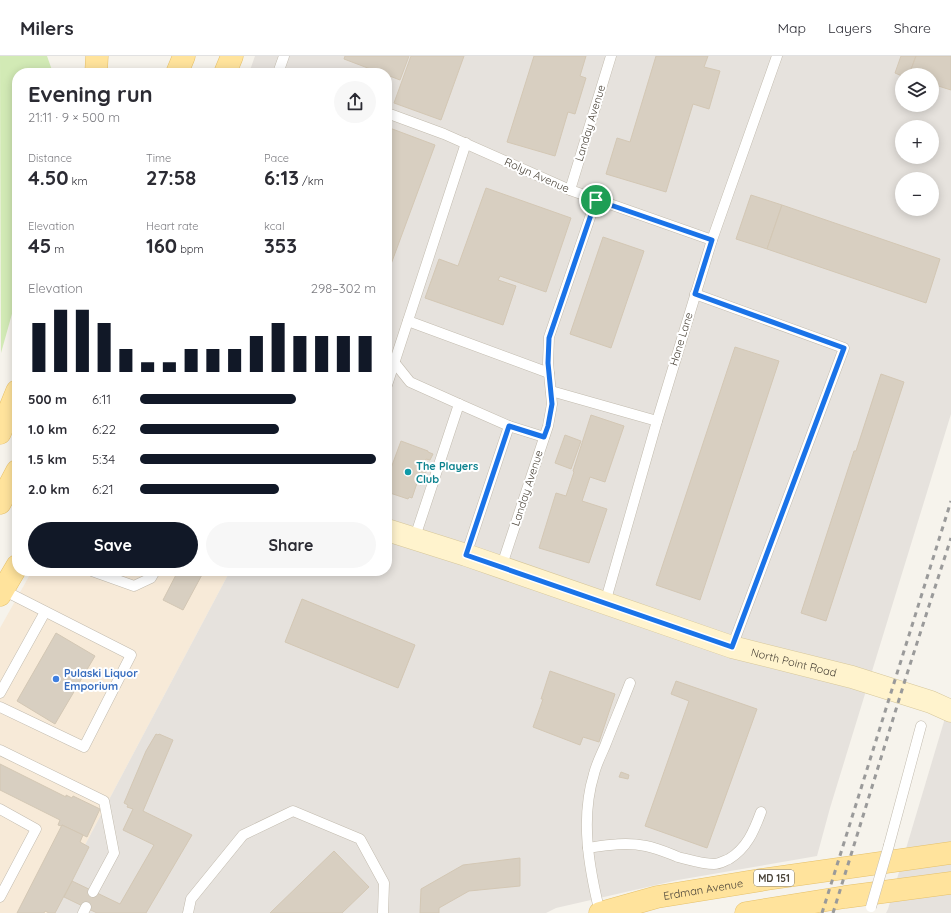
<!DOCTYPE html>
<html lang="en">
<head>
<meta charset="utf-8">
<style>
	:root { --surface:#fff; --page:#f7f7f7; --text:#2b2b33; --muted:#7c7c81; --line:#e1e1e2; --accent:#111827 }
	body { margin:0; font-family:Quicksand,sans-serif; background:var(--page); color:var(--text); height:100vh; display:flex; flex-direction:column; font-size:15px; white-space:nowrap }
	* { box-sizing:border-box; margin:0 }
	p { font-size:13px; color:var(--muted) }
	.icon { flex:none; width:22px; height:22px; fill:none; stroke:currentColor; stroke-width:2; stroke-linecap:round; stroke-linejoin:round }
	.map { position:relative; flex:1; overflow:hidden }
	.side { position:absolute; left:12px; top:12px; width:380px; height:508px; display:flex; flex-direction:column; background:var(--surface); border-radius:16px; box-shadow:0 2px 10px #0003 }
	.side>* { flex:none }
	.controls { position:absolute; left:895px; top:12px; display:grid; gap:8px }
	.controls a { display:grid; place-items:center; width:44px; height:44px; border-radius:50%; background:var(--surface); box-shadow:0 2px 10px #0003; font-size:20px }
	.pin { position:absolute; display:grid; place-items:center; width:34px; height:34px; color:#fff; margin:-17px; border:2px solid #fff; border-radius:50%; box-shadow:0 1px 4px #0007 }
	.round { display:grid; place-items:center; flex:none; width:42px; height:42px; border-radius:21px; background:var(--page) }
	.headline { display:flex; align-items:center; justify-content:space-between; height:68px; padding:0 16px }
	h1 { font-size:22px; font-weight:800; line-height:30px }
	.stats { display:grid; grid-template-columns:repeat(3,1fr); gap:6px; height:68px; padding:4px 16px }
	.stats div { display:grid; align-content:center }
	.stats b { font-size:20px; font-weight:800 }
	.stats small { font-size:11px; font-weight:400 }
	.stats p { font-size:11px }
	.chart { height:112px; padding:8px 16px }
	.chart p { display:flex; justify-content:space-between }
	.chart svg { width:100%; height:72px; margin-top:4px; stroke:var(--accent); stroke-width:6 }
	.primary-button { display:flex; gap:8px; margin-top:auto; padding:8px 16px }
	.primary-button a { flex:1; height:46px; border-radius:24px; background:var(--accent); color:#fff; font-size:16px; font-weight:800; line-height:46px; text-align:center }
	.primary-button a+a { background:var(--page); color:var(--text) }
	ul { padding:0 16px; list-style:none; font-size:13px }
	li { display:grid; grid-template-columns:64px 48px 1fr; align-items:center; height:30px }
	li i { height:10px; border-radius:5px; background:var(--accent) }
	header { display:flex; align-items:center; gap:24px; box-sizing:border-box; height:56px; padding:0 20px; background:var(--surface); border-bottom:1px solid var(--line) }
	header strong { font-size:19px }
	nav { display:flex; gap:22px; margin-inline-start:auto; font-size:14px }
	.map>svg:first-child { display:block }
	.commercial { fill:#f7ead8 }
	.industrial { fill:#e6e2dd; fill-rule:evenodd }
	.green { fill:#d2eab5 }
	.building { fill:#d8cfc1; stroke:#d3c7b4 }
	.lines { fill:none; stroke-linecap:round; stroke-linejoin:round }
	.lane-casing { stroke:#c2bbae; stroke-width:11 }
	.secondary-casing { stroke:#d6c79b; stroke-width:23 }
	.primary-casing { stroke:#e6c16a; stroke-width:23 }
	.lane { stroke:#fff; stroke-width:10 }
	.secondary { stroke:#fff3cd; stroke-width:22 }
	.primary { stroke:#ffe39c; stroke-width:22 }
	.rail { stroke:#9a9a9a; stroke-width:3; stroke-dasharray:5 5; stroke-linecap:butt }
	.lane-bridge-casing { stroke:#c2bbae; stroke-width:11; stroke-linecap:butt }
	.lane-bridge { stroke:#fff; stroke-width:10 }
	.route-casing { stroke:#fff; stroke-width:8 }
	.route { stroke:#1a73e8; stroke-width:5 }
	.culture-dot { fill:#0f9aa8; stroke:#fff; stroke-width:1.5 }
	.shop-dot { fill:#3f7fe0; stroke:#fff; stroke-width:1.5 }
	.labels { text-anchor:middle; stroke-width:4; stroke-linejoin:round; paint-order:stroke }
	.shield { fill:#fff; stroke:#817c74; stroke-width:1 }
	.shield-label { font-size:10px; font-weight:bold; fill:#4b4439 }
	.street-label { font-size:11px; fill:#4b4439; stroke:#fff }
	.culture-label { font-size:11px; font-weight:bold; fill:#0d838f; stroke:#fff; text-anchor:start }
	.shop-label { font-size:11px; font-weight:bold; fill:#366cbe; stroke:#fff; text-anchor:start }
</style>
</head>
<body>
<header>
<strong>Milers</strong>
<nav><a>Map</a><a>Layers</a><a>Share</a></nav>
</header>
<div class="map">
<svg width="951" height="857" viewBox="0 0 951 857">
	<rect width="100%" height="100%" fill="#f6f3ec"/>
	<polygon class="commercial" points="32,515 230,515 49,857 0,857 0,572"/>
	<g class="industrial">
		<path d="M255,0H951V358L830,752L817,800L678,824L556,852L546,857H49L230,515H387V316L392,300L387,298V17H249ZM902,19H932V49H902ZM902,71H932V101H902ZM902,123H932V153H902Z"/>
		<polygon points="951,642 951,857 886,857 888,853"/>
	</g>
	<polygon class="green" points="0,0 47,0 53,17 17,17 17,240 1,297"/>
	<g class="building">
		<polygon points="345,0 409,0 400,24 387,19 387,17 381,17 344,3"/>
		<polygon points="411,0 464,0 441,64 394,47"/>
		<polygon points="534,0 586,0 580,20 586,22 575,58 568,56 555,100 507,86"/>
		<polygon points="656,0 708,0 704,11 720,15 709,53 693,48 666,136 606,118 617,82 630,86"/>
		<polygon points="901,0 916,0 909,19 902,20 895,17"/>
		<polygon points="916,0 951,0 951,34 932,28 932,19 909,19"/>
		<polygon points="387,71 435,89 387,219"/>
		<polygon points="486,132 571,162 546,236 500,220 498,224 516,230 503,269 425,242 439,203 458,210"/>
		<polygon points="751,139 782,149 767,193 736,183"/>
		<polygon points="782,149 940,203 926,247 767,193"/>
		<polygon points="603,181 644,195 611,292 570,278"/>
		<polygon points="735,291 779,305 700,544 656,529"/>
		<polygon points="881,318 904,326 826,565 801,557 854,395 856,395"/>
		<polygon points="591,359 624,370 605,426 590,421 582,445 607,453 589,507 539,492 556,437 566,440 574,416 573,415"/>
		<polygon points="565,379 581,385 571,413 555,407"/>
		<polygon points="401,385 428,395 428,396 433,398 430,404 426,403 425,406 429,408 421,429 417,427 412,442 409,441 408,443 387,436 387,423"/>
		<polygon points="178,515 204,515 183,554 163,544"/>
		<polygon points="302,543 415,589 398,632 285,586"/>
		<polygon points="56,577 95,600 55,668 17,645"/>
		<polygon points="550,615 615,638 599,686 583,681 580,689 533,671 543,643 541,643"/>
		<polygon points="676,625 757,653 707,792 645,770 689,645 671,638"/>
		<polygon points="156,678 158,679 159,678 173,684 143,755 192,779 146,857 97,857 64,841 72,825 120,848 154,789 123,774 133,753 127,751 128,749 124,747 146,695"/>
		<polygon points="0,708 66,741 66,739 72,742 73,740 100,753 87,781 62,769 61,770 58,769 60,764 0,734"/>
		<polygon points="621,716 629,719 628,723 619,721"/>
		<polygon points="62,769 83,779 80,786 89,791 72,825 55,857 49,857 45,855 44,857 17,857"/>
		<polygon points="334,795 369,831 342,857 270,857"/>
		<polygon points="520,802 520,830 469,835 439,852 439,857 420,857 421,833 463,809"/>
	</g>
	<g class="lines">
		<defs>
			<g id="lane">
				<polyline points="278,17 284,0"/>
				<polyline points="387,57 444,78 570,134 712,184"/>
				<polyline points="570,134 611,0"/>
				<polyline points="695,238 844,292 732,591"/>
				<polyline points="408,265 549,317"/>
				<polyline points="387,304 394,306 410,326 459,348"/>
				<polyline points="387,329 466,87"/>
				<polyline points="551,335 657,365"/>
				<polyline points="414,484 459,348 509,370 544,381"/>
				<polyline points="466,499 509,370"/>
				<polyline points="501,512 548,370 552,348 548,307 549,281 596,144"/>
				<polyline points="92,515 134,530 151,522 155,515"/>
				<polyline points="605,547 657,365 712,184 777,0"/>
				<polyline points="0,637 45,556"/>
				<polyline points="0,651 84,691 131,599 3,534"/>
				<polyline points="0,694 104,745 114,797 93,836"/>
				<polyline points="0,753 36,773 0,841"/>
				<polyline points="889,789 921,670"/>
				<path d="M588,792C608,789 626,786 646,790C657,792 668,797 678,801C690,804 703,808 714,808C719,808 724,805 729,803C747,792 754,775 761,756"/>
				<polyline points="83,857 86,851"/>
				<polyline points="188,857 191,843 243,779 293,755 360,783 384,827 383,857"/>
				<path d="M600,857C589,812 580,763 594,718C596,709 601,699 605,690C613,669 622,648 630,627"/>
			</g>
			<g id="secondary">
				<path id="s1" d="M387,474L466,499L732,591L852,621L931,646L951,655"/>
			</g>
			<g id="primary">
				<polyline points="96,17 97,0"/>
				<polyline points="177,17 184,0"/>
				<polyline points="225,17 232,0"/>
				<polyline points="0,377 17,335"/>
				<polyline points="0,447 17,415"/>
				<polyline points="0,539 17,510"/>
				<path id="s2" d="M600,857L657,841L767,823L951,797"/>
				<polyline points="746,857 845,841 951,827"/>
			</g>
		</defs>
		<use href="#lane" class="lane-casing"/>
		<use href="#secondary" class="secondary-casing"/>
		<use href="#primary" class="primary-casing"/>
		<use href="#lane" class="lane"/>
		<use href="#secondary" class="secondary"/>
		<use href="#primary" class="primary"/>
		<g class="rail">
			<polyline points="822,857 951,445"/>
			<polyline points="833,857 906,621 951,482"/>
		</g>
		<defs>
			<polyline id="lane-bridge" points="871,851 889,789"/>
		</defs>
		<use href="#lane-bridge" class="lane-bridge-casing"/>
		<use href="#lane-bridge" class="lane-bridge"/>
	</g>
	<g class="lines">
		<defs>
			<polygon id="route" points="596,144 712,184 695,238 844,292 732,591 466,499 509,370 544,381 548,370 552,348 548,307 549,282"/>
		</defs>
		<use href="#route" class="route-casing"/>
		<use href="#route" class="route"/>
	</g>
	<circle class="culture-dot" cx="408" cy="416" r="4"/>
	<circle class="shop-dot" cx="56" cy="623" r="4"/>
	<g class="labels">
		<rect class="shield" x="754" y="814" width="40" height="16" rx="3"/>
		<g class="shield-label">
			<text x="774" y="826">MD 151</text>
		</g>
		<g class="street-label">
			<text transform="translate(590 67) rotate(-73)" y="4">Landay Avenue</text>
			<text transform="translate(537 119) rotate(24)" y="4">Rolyn Avenue</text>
			<text transform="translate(681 283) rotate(-73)" y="4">Hane Lane</text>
			<text transform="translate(527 432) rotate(-72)" y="4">Landay Avenue</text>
			<text dy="4" stroke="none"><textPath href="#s1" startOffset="428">North Point Road</textPath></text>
			<text dy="4" stroke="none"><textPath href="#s2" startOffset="106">Erdman Avenue</textPath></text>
		</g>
		<g class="culture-label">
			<text x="416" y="414">The Players<tspan x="416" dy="13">Club</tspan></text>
		</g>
		<g class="shop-label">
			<text x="64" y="621">Pulaski Liquor<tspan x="64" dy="13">Emporium</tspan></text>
		</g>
	</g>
</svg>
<div class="controls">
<a><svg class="icon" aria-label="layers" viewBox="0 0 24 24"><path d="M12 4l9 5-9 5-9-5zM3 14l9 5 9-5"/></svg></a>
<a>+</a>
<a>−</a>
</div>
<div class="pin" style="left:596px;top:144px;background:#1e9e55"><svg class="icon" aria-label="arrive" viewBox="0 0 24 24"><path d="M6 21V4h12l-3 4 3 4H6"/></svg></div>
<section class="side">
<div class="headline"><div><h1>Evening run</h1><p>21:11 · 9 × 500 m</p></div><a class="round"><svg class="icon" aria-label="share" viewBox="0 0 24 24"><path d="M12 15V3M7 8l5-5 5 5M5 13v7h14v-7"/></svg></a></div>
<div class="stats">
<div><p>Distance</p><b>4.50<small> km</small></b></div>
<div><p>Time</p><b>27:58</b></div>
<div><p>Pace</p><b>6:13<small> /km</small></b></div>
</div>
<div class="stats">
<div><p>Elevation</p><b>45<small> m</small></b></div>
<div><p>Heart rate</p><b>160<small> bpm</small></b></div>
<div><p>kcal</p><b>353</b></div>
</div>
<div class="chart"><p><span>Elevation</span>298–302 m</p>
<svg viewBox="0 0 160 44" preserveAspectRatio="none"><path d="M5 44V14M15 44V6M25 44V6M35 44V14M45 44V30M55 44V38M65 44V38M75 44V30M85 44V30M95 44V30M105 44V22M115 44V14M125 44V22M135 44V22M145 44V22M155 44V22"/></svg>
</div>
<ul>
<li><b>500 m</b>6:11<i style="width:66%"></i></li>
<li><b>1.0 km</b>6:22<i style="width:59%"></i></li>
<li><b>1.5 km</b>5:34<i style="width:100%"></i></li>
<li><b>2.0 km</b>6:21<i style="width:59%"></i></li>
</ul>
<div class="primary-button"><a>Save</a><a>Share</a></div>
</section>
</div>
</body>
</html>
